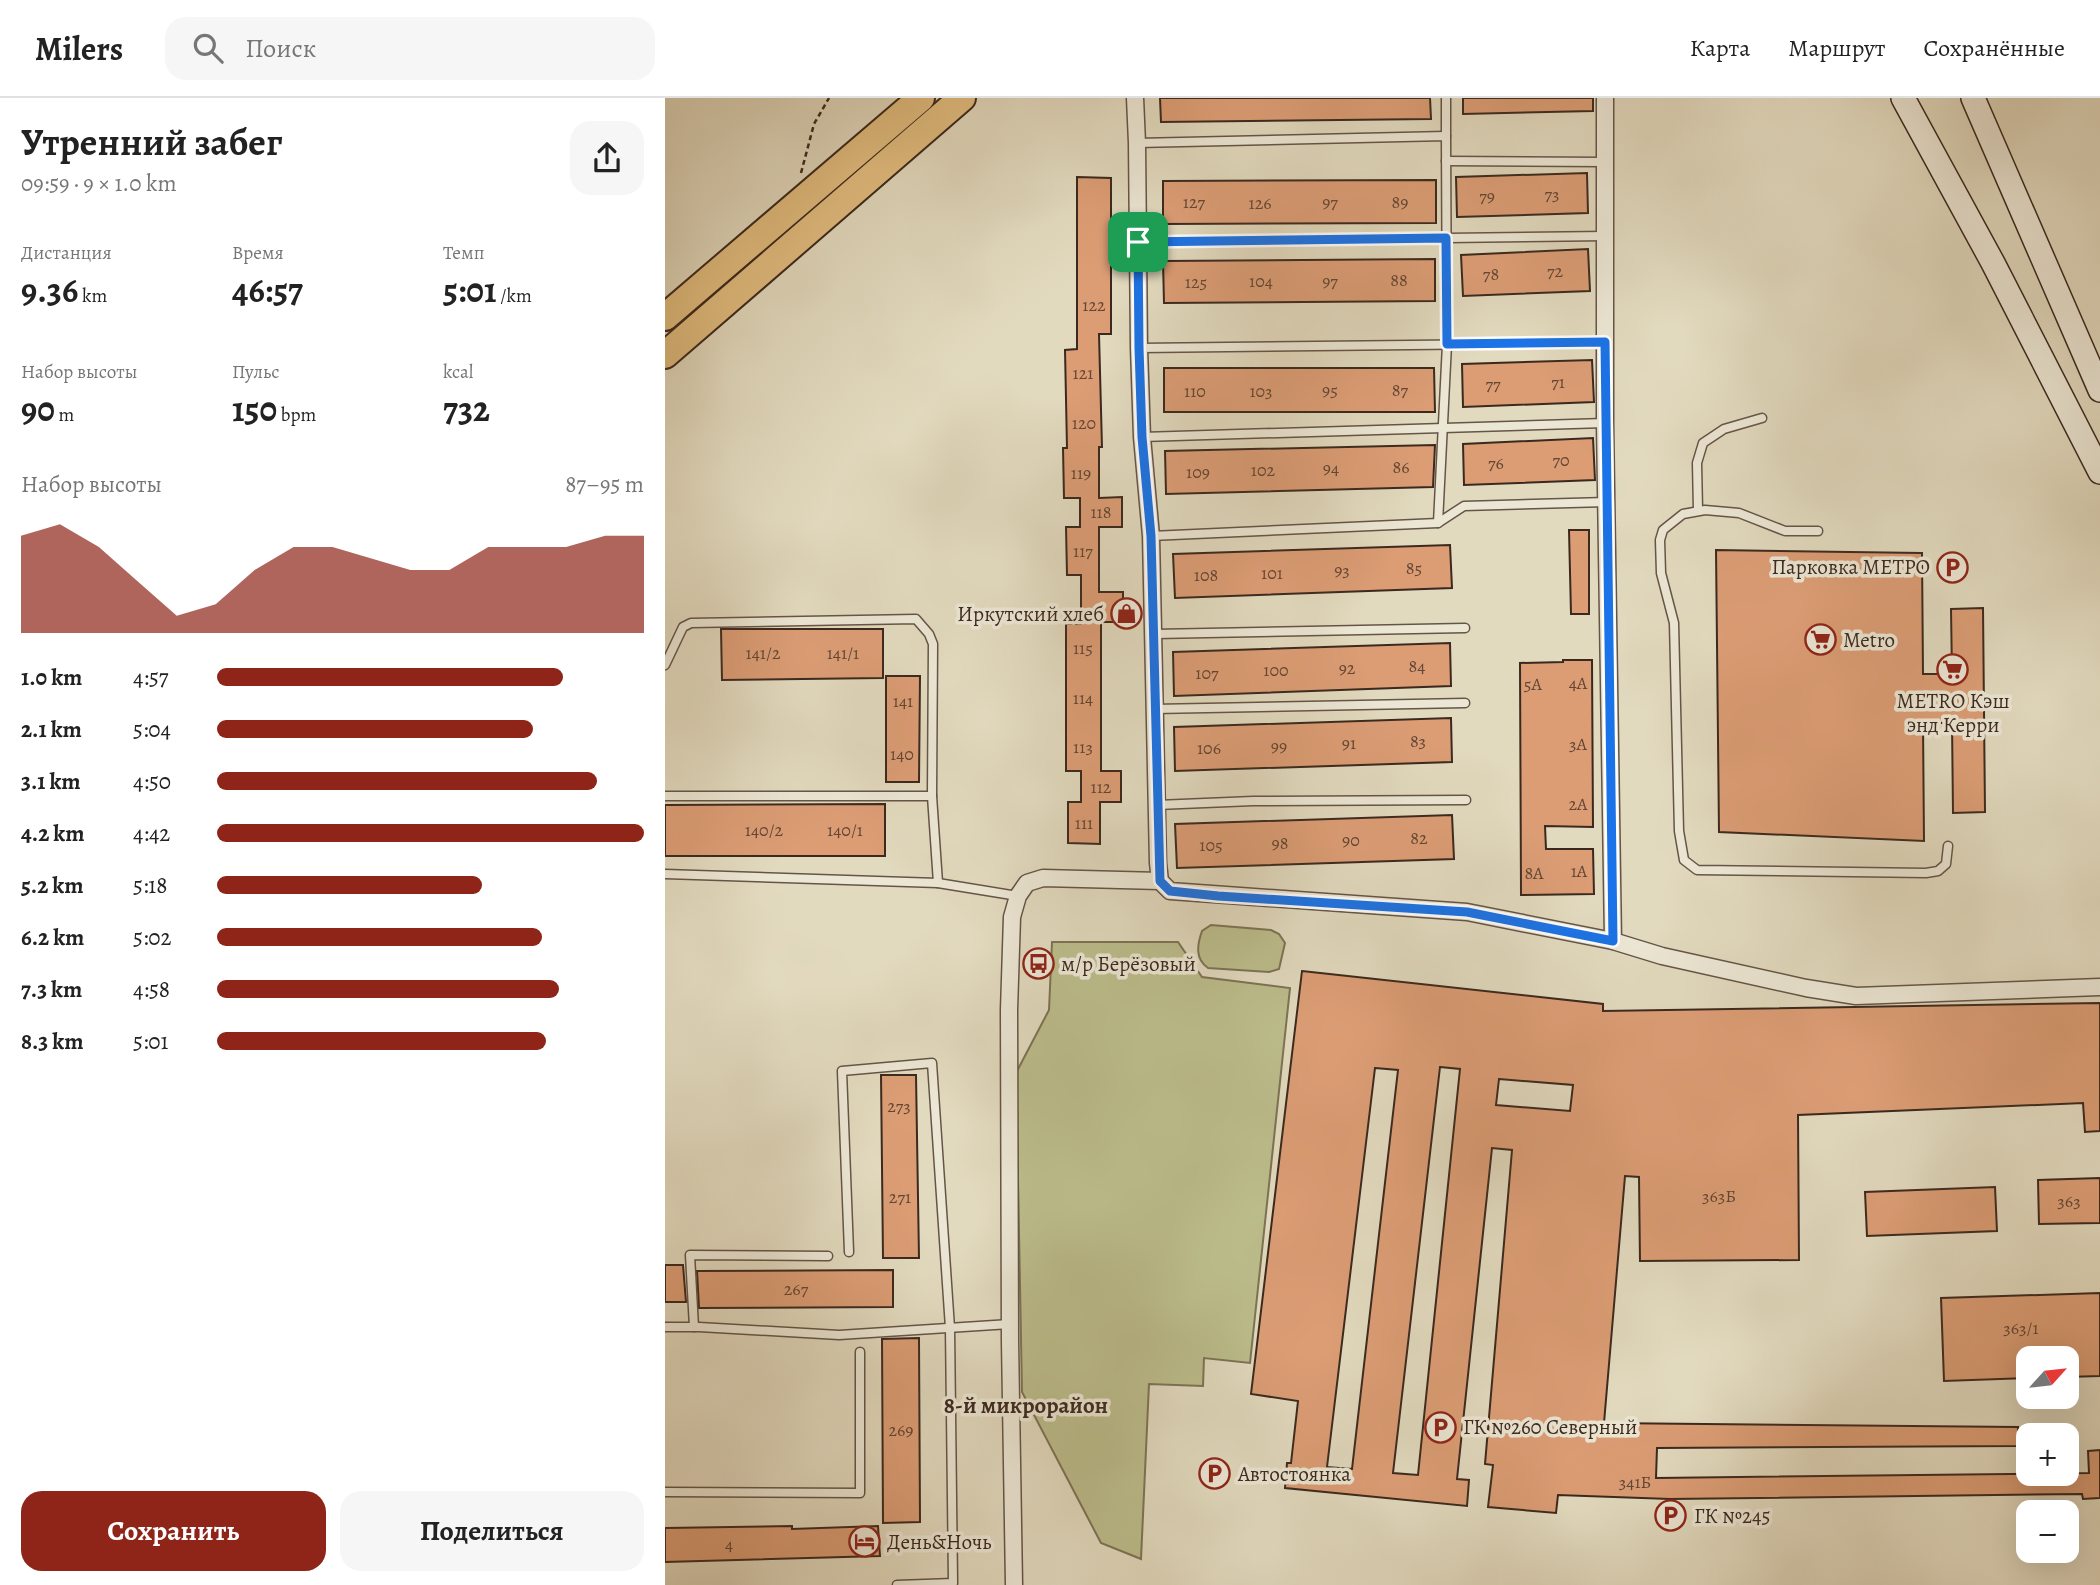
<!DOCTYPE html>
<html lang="ru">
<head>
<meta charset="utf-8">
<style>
	:root { --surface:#fff; --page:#f6f6f6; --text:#222; --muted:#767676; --line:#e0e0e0; --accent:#8f2418 }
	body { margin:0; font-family:Alegreya,serif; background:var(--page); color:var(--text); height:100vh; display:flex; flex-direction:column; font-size:26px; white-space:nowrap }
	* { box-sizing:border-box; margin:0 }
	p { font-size:23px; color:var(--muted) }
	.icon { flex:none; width:38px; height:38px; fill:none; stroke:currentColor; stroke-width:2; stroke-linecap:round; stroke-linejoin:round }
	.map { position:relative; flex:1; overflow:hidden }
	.panel { display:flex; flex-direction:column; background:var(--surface); width:665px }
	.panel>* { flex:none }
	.needle { width:46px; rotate:63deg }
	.controls { position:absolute; left:1351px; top:1248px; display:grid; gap:14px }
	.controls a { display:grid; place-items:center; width:63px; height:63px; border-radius:14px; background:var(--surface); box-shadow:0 7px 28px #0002; font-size:35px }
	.pin { position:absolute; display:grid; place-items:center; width:60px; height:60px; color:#fff; margin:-30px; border-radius:14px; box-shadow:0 4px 10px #0006 }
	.round { display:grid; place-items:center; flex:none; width:74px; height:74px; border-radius:21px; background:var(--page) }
	.headline { display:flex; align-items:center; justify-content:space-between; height:119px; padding:0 21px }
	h1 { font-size:38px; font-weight:700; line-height:52px }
	.figures { display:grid; grid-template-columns:repeat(3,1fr); gap:10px; height:119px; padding:7px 21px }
	.figures div { display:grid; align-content:center }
	.figures b { font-size:35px; font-weight:700 }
	.figures small { font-size:19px; font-weight:400 }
	.figures p { font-size:19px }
	.chart { height:196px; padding:14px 21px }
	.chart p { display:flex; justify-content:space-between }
	.chart svg { width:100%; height:126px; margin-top:7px; fill:var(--accent); opacity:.7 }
	.button { display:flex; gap:14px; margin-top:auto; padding:14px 21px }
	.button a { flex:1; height:80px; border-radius:21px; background:var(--accent); color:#fff; font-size:28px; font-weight:700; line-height:80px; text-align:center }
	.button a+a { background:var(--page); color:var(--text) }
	ul { padding:0 21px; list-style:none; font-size:23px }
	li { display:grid; grid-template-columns:112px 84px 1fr; align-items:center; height:52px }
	li i { height:18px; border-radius:9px; background:var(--accent) }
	header { display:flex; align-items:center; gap:42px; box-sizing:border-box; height:98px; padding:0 35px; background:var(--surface); border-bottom:2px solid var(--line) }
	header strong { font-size:33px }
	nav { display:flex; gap:38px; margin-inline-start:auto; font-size:24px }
	.search { width:490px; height:63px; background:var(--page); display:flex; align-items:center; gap:18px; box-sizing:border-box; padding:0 24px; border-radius:21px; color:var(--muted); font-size:26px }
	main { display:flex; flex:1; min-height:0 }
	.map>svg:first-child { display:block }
	.green { fill:#bcbd8c; stroke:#7c7356; stroke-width:2 }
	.building { fill:#dc9d75; stroke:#3b291f; stroke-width:2; fill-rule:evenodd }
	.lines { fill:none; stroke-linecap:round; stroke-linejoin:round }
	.service-casing { stroke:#655547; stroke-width:11 }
	.minor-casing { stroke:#655547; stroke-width:19 }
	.secondary-casing { stroke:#3b291f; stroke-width:26 }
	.primary-casing { stroke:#3b291f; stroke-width:30 }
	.path { stroke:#3b291f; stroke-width:2.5; stroke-dasharray:5 3.5; stroke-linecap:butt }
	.service { stroke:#ece7d5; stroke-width:8 }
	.minor { stroke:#ece7d5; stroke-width:16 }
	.secondary { stroke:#ece7d5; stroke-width:23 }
	.primary { stroke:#e1bd80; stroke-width:26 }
	.route-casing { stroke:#fff; stroke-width:14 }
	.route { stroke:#1a73e8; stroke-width:9 }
	.labels { text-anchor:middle; stroke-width:7; stroke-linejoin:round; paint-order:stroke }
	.number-label { font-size:18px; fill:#634634 }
	.poi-label { font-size:21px; fill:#3b291f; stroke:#ece7d5; text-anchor:start }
	.neighbourhood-label { font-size:23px; font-weight:bold; fill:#3b291f; stroke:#ece7d5 }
</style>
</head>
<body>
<header>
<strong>Milers</strong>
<div class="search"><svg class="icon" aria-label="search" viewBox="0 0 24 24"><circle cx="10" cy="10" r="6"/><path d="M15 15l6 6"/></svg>Поиск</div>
<nav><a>Карта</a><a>Маршрут</a><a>Сохранённые</a></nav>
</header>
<main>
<section class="panel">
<div class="headline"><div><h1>Утренний забег</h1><p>09:59 · 9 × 1.0 km</p></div><a class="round"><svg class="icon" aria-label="share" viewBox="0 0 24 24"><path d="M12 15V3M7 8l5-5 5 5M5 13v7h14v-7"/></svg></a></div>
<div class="figures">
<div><p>Дистанция</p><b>9.36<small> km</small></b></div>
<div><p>Время</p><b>46:57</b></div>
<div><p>Темп</p><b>5:01<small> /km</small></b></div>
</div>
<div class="figures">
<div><p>Набор высоты</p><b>90<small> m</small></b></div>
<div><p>Пульс</p><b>150<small> bpm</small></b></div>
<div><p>kcal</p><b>732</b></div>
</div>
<div class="chart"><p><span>Набор высоты</span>87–95 m</p>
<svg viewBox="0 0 160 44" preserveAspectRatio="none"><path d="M0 44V10L10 6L20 14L30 26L40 38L50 34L60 22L70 14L80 14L90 18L100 22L110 22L120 14L130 14L140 14L150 10L160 10V44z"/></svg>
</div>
<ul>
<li><b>1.0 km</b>4:57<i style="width:81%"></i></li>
<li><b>2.1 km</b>5:04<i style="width:74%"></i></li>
<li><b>3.1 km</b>4:50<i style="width:89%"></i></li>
<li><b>4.2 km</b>4:42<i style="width:100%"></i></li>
<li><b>5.2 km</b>5:18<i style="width:62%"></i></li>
<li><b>6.2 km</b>5:02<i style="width:76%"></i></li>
<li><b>7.3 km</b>4:58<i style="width:80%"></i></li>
<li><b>8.3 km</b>5:01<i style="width:77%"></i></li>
</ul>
<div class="button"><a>Сохранить</a><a>Поделиться</a></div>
</section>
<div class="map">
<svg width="1435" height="1487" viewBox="0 0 1435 1487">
	<rect width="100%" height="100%" fill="#e2dabf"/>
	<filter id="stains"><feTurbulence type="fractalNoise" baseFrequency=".00286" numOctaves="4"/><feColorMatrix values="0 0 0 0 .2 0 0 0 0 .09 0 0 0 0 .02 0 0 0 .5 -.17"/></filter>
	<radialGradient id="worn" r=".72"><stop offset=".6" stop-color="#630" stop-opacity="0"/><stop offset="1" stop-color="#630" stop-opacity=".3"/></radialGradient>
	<g class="green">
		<path d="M546,827L606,832L614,836L620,845L614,871L604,874L543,870C530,861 532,847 537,833Z"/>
		<polygon points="387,844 513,844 537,879 625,890 585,1265 539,1260 538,1288 484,1286 476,1461 436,1445 357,1294 351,975 384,912"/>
	</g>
	<g class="building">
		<polygon points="495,0 765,0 766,21 496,24"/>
		<polygon points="798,0 928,0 928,13 798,16"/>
		<polygon points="922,75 923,115 792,119 791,79"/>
		<polygon points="412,79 446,80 446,236 434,236 437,349 434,349 434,400 457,399 457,429 434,429 434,494 458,494 458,524 436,524 436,673 456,673 456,704 435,704 435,746 403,745 403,704 416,704 416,673 401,673 401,526 416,526 416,477 402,477 401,429 415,429 415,400 399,400 398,350 402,350 400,252 412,251"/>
		<polygon points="771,82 771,125 498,126 498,83"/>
		<polygon points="923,151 925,193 798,198 796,157"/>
		<polygon points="770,161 770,203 499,205 498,163"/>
		<polygon points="927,262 929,304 798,309 797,266"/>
		<polygon points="499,270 769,270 770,314 499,314"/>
		<polygon points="928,340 930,382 799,387 798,346"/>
		<polygon points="770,347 768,389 501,396 500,353"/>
		<polygon points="904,432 924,432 924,516 906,516"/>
		<polygon points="785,447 787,490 510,500 508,456"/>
		<polygon points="1051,452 1257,455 1258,576 1287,576 1286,511 1318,510 1320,714 1288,715 1287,625 1258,625 1259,743 1054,734"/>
		<polygon points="56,531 218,531 218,580 57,582"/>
		<polygon points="785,545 786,588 509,598 508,554"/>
		<polygon points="898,562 927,562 928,729 880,728 881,751 928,751 929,796 856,797 855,565 898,564"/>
		<polygon points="221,578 255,578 254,684 221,684"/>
		<polygon points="786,620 787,664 510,673 509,629"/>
		<polygon points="220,706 220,758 0,758 0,707"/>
		<polygon points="787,717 789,761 512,770 510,726"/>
		<path d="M637,873L938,906V913L1435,905V1033L1420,1034L1418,1005L1133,1017L1134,1162L975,1163L974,1079L960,1078L939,1325L1353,1329L1354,1348L992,1350L991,1380L1424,1375L1423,1353L1435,1352V1400L1418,1401L1417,1396L1005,1401L893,1397L891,1415L823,1409L828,1367L820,1366L847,1052L827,1050L792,1381L804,1382L802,1408L620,1390L622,1365H626L633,1303L586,1296ZM775,969L795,971L753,1377L728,1375ZM710,970L733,972L687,1371L662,1369ZM834,981L908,987L905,1013L831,1007Z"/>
		<polygon points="216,977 251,977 254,1160 218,1160"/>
		<polygon points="1435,1080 1435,1125 1374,1126 1373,1082"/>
		<polygon points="1330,1089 1332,1133 1202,1138 1200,1094"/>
		<polygon points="0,1167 18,1167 21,1204 0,1204"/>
		<polygon points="228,1172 228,1209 34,1210 32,1173"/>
		<polygon points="1435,1195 1435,1278 1402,1279 1402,1260 1363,1260 1363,1280 1279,1283 1276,1200"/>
		<polygon points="254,1240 255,1424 218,1425 217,1241"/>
		<polygon points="127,1428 127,1431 213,1428 215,1458 0,1464 0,1430"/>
	</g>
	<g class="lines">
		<defs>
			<g id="service">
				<polyline points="781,38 781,0"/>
				<polyline points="472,45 781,38 782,246 773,425"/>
				<polyline points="781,63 939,64"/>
				<polyline points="473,144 941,138"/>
				<polyline points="474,250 940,245"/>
				<polyline points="477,339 940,325"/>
				<polyline points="1033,412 1032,365 1038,345 1059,331 1097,320"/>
				<polyline points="1153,433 1120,433 1074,415 1040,412 1018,416 998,432 995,442 996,475 1009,525 1014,733 1019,762 1032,772 1261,775 1273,773 1281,766 1283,748"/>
				<polyline points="486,438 773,425 799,408 942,404"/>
				<polyline points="490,536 800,530"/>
				<polyline points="0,567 18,529 26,525 251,521 264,536 268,546 267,698 273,785"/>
				<polyline points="489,611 800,605"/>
				<polyline points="0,698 267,698"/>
				<polyline points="492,707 588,703 801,702"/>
				<polyline points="0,776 273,785 353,798"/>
				<polyline points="184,1154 177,973 267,965 285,1230 288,1485 232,1487"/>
				<polyline points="0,1229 34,1229 174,1237 345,1226"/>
				<polyline points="29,1229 25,1157 163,1158"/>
				<polyline points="0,1394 195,1395 195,1254"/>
			</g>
			<g id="minor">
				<polyline points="470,0 472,45 474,250 477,339 486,438 493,765 495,783 505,793 802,814 948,843 997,858 1141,890 1191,898 1435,889"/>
				<polyline points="940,0 940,325 948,843"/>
				<polyline points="349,1487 345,1243 344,912 347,819 353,798 362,785 378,780 495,783"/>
			</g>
			<g id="secondary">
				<polyline points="1238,0 1328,165 1435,374"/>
				<polyline points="1308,0 1435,292"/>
			</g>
			<g id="primary">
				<polyline points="0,219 256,0"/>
				<polyline points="0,257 297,0"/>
			</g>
		</defs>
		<use href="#service" class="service-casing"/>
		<use href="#minor" class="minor-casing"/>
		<use href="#secondary" class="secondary-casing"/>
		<use href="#primary" class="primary-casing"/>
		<polyline class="path" points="136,75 149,26 164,0"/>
		<use href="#service" class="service"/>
		<use href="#minor" class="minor"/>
		<use href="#secondary" class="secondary"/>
		<use href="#primary" class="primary"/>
	</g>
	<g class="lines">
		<defs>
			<polygon id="route" points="781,140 782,246 940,244 948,843 802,814 553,798 505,793 495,783 486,438 477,339 474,250 473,144"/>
		</defs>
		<use href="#route" class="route-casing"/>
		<use href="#route" class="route"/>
	</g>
	<defs>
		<symbol id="parking-ring" viewBox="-11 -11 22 22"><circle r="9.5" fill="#ece7d5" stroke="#8f2418" stroke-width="1.5"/><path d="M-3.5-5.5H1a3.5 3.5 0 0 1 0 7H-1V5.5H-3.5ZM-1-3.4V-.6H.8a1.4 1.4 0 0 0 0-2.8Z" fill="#8f2418"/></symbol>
		<symbol id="shop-ring" viewBox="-11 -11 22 22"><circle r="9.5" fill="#ece7d5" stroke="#8f2418" stroke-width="1.5"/><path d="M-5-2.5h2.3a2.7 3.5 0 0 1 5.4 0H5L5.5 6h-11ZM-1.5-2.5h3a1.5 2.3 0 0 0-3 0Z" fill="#8f2418"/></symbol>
		<symbol id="supermarket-ring" viewBox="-11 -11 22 22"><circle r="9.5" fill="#ece7d5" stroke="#8f2418" stroke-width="1.5"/><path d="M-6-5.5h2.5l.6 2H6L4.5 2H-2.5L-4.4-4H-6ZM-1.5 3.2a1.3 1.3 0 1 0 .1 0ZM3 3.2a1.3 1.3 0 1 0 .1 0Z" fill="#8f2418"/></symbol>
		<symbol id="bus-ring" viewBox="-11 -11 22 22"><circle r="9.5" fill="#ece7d5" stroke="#8f2418" stroke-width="1.5"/><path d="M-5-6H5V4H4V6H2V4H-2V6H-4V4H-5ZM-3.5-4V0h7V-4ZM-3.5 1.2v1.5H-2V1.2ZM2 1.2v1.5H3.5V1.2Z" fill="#8f2418"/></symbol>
		<symbol id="hotel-ring" viewBox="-11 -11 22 22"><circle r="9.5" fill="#ece7d5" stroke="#8f2418" stroke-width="1.5"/><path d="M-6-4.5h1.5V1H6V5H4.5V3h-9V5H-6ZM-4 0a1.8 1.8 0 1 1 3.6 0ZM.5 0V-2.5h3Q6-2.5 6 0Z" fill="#8f2418"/></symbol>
	</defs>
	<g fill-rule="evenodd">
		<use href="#parking-ring" x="1270" y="452" width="35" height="35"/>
		<use href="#shop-ring" x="444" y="498" width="35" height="35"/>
		<use href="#supermarket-ring" x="1138" y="524" width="35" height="35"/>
		<use href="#supermarket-ring" x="1270" y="554" width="35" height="35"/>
		<use href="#bus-ring" x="356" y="848" width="35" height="35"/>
		<use href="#parking-ring" x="758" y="1312" width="35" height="35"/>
		<use href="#parking-ring" x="532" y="1358" width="35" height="35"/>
		<use href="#parking-ring" x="988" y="1400" width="35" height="35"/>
		<use href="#hotel-ring" x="182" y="1426" width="35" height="35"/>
	</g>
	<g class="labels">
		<g class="number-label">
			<text x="887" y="102">73</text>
			<text x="822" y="104">79</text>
			<text x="529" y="110">127</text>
			<text x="665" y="110">97</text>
			<text x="735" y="110">89</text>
			<text x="595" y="111">126</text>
			<text x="890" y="179">72</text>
			<text x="826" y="182">78</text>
			<text x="734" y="188">88</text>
			<text x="596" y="189">104</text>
			<text x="665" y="189">97</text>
			<text x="531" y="190">125</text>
			<text x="429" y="213">122</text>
			<text x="418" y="281">121</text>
			<text x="893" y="290">71</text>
			<text x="828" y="292">77</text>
			<text x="665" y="298">95</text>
			<text x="735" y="298">87</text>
			<text x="530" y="299">110</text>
			<text x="596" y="299">103</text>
			<text x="419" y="331">120</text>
			<text x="896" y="368">70</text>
			<text x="831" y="371">76</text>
			<text x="736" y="375">86</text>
			<text x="666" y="376">94</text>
			<text x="598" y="378">102</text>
			<text x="533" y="380">109</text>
			<text x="416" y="381">119</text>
			<text x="436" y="420">118</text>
			<text x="418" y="459">117</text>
			<text x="749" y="476">85</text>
			<text x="677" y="478">93</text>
			<text x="607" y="481">101</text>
			<text x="541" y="483">108</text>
			<text x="418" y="556">115</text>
			<text x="98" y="561">141/2</text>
			<text x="178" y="561">141/1</text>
			<text x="752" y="574">84</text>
			<text x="682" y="576">92</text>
			<text x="611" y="578">100</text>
			<text x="542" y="581">107</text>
			<text x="913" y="591">4А</text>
			<text x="868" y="592">5А</text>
			<text x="418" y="606">114</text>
			<text x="238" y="609">141</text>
			<text x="753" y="649">83</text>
			<text x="684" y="651">91</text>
			<text x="913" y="652">3А</text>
			<text x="614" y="654">99</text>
			<text x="418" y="655">113</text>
			<text x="544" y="656">106</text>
			<text x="237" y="662">140</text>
			<text x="436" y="695">112</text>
			<text x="913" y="712">2А</text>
			<text x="419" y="731">111</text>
			<text x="99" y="738">140/2</text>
			<text x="180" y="738">140/1</text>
			<text x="754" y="746">82</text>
			<text x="686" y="748">90</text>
			<text x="615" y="751">98</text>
			<text x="546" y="753">105</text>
			<text x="914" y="779">1А</text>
			<text x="869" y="781">8А</text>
			<text x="234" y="1014">273</text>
			<text x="1054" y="1104">363Б</text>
			<text x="235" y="1105">271</text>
			<text x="1404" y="1109">363</text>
			<text x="131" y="1197">267</text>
			<text x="1356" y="1236">363/1</text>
			<text x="236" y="1338">269</text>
			<text x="970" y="1390">341Б</text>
			<text x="64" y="1452">4</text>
		</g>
		<g class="poi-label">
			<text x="1265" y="476" text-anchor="end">Парковка МЕТРО</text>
			<text x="439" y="523" text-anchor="end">Иркутский хлеб</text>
			<text x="1178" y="549">Metro</text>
			<text x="1288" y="610" text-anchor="middle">METRO Кэш<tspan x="1288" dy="24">энд Керри</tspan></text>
			<text x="396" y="873">м/р Берёзовый</text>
			<text x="798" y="1336">ГК №260 Северный</text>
			<text x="573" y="1383">Автостоянка</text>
			<text x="1029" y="1425">ГК №245</text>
			<text x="222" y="1451">День&amp;Ночь</text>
		</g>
		<g class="neighbourhood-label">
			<text x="361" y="1315">8-й микрорайон</text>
		</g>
	</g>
	<rect width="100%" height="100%" filter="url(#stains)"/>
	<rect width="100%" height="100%" fill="url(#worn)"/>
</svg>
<div class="controls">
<a><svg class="needle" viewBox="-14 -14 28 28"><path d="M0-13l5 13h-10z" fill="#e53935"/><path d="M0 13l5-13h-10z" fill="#767676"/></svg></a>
<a>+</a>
<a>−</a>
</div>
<div class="pin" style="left:473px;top:144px;background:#1e9e55"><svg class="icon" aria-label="arrive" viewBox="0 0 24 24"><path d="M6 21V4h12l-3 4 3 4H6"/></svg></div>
</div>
</main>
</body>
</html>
